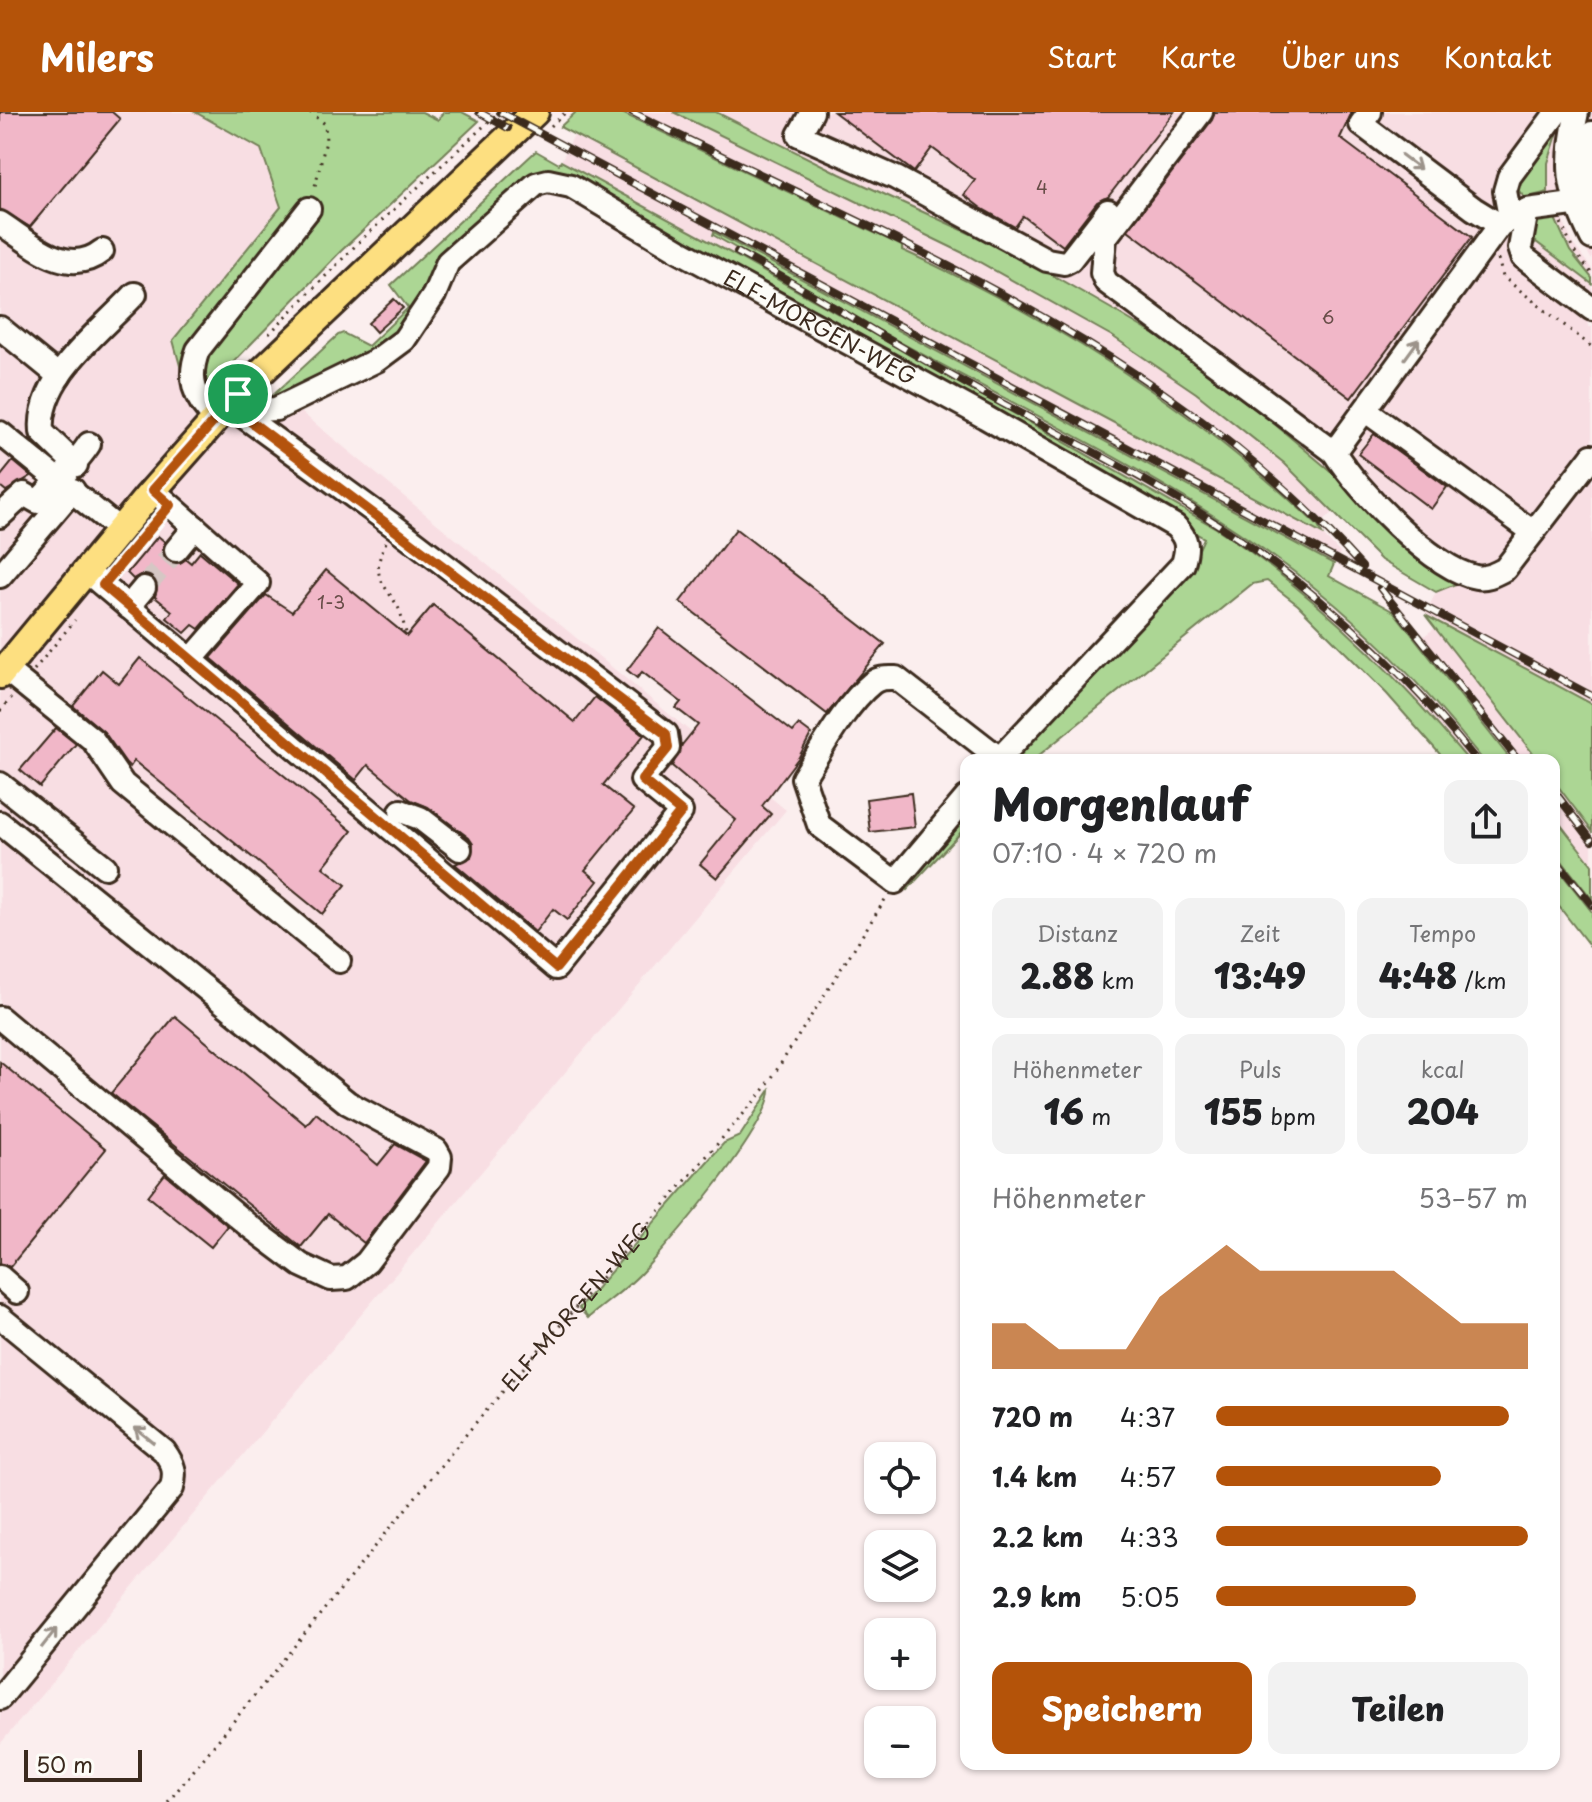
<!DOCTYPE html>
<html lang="de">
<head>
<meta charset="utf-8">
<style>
	:root { --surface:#fff; --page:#f2f2f2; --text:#202124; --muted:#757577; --accent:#b45309 }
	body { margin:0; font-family:"Playpen Sans",sans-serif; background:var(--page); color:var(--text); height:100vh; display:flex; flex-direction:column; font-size:30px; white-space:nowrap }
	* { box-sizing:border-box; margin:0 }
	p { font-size:26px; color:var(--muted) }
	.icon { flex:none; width:44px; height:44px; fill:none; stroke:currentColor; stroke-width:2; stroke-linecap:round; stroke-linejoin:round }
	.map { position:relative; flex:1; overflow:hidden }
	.sheet { position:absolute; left:960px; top:642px; width:600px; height:1016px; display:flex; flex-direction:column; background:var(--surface); border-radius:16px; box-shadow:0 2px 6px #0004 }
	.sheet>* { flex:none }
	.controls { position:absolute; left:864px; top:1330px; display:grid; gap:16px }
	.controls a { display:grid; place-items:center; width:72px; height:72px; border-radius:16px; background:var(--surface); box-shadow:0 2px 6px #0004; font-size:40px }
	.scale { position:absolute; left:24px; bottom:20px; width:118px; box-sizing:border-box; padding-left:8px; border:4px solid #3b2a1e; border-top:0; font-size:22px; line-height:28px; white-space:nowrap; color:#3b2a1e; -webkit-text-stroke:6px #fdfcf7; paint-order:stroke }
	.pin { position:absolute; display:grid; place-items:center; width:68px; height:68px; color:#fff; margin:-34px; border:4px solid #fff; border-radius:50%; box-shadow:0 2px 8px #0007 }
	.round { display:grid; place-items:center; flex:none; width:84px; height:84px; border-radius:16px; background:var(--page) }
	.head { display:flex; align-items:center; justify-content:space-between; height:136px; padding:0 32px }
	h1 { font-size:44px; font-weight:800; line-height:60px }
	.stats { display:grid; grid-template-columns:repeat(3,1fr); gap:12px; height:136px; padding:8px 32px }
	.stats div { display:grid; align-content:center; border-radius:16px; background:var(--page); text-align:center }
	.stats b { font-size:34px; font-weight:800 }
	.stats small { font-size:22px; font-weight:400 }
	.stats p { font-size:22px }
	.chart { height:224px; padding:16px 32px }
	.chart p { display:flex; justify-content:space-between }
	.chart svg { width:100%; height:144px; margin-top:8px; fill:var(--accent); opacity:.7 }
	.primary-button { display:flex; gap:16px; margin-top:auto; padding:16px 32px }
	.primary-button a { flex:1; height:92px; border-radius:16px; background:var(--accent); color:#fff; font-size:32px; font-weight:800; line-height:92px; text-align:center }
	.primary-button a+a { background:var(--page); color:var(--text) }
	ul { padding:0 32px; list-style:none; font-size:26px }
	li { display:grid; grid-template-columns:128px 96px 1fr; align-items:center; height:60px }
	li i { height:20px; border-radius:10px; background:var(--accent) }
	header { display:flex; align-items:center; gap:48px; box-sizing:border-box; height:112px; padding:0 40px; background:var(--accent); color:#fff }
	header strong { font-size:38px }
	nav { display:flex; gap:44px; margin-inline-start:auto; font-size:28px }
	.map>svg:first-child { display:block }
	.built { fill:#f8dee3; fill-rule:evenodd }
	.green { fill:#acd694; stroke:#748059; stroke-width:2 }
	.building { fill:#f1b7c8; stroke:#3b2a1e; stroke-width:2 }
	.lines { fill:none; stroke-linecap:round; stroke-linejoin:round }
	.minor-tunnel { stroke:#d5c7c4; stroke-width:22; stroke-dasharray:22 11; stroke-linecap:butt }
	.minor-casing { stroke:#3b2a1e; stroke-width:28 }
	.major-casing { stroke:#3b2a1e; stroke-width:32 }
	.path { stroke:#3b2a1e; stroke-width:3; stroke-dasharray:2 6; stroke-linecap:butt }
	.minor { stroke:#fdfcf7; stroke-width:22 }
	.major { stroke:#fddf80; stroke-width:26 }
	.rail-casing { stroke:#3b2a1e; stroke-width:8 }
	.rail { stroke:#fdfcf7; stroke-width:5; stroke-dasharray:15; stroke-linecap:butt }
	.oneway { stroke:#9c938a }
	.route-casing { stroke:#fff; stroke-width:16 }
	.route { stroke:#b45309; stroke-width:10 }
	.labels { text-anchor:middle; stroke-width:6; stroke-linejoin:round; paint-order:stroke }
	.number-label { font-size:18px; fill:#684d48 }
	.street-label { font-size:22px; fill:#3b2a1e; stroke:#fdfcf7 }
</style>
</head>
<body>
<header>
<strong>Milers</strong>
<nav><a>Start</a><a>Karte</a><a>Über uns</a><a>Kontakt</a></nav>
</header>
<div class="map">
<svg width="1592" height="1690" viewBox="0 0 1592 1690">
	<rect width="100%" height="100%" fill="#fbeeee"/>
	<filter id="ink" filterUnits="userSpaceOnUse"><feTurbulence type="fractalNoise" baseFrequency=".0125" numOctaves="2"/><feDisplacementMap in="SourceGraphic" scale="16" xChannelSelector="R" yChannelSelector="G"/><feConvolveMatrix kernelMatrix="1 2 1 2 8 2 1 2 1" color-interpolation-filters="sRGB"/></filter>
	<g filter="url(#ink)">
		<g class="built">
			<polygon points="0,0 195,0 261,37 281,96 173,228 195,305 224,277 261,307 295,295 786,698 0,1632"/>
			<polygon points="620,0 673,0 1024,172 1112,224 1196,281 1284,351 1333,400 1318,414 1274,371 1177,293 1063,220 901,138 902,134"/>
			<path d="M716,0H1585V24L1592,0V148L1569,109L1561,104L1573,132L1592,157V166L1569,139L1553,102L1536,130L1592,172V207H1587L1588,215H1592V592L1425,503L1436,480L1457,471L1405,433L1340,367L1272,310L1170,232L1110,196L939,107L840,62ZM1560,11L1548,51V80L1525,86Z"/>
			<polygon points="574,23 1322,422 1340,441 1334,452 714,121 890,225 1188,390 1259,434 1364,520 1438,596 1483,648 1468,648 1363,531 1251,439 1149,376 561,49"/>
			<polygon points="1435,516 1467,556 1538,648 1509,648 1417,529"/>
			<polygon points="1554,669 1592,719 1592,755 1554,706"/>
			<polygon points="1554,739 1592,787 1592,800 1554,752"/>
		</g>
		<g class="green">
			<polygon points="195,0 422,0 438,8 443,0 462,0 479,9 341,139 191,294 173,228 281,95 261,37"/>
			<path d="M576,0H620L902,134V138C1056,208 1195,297 1318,414L1322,422L560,15Z"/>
			<polygon points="673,0 716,0 840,62 1017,143 1110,196 1170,232 1272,310 1340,367 1405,433 1458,471 1436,480 1381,448 1284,351 1196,281 1112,224 965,142"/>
			<polygon points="1562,7 1548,51 1548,80 1525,86 1517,77 1517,66"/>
			<path d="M536,39L559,52L561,49L738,145L1216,416C1313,480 1394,559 1468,648H1445L1387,582L1298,493L1267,469L1252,472L1033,648H1006L1194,448L1204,426L712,148L531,67L395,229L272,290L271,285L338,223L343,221L368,234L408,196L391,173Z"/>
			<polygon points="1553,102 1570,139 1592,166 1592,172 1536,130 1530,138 1536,108"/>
			<path d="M714,120L1334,452L1329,464L1394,500L1511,648H1483C1426,576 1359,507 1285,453C1164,363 1023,298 892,226C831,193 773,157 713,123Z"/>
			<polygon points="1425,503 1592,592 1592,719 1554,669 1554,648 1538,648"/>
			<polygon points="966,694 966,715 907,778 902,773"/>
			<polygon points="1554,704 1592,753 1592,787 1554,739"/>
			<polygon points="1554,752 1592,800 1592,837 1554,788"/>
			<path d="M770,978C769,1016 672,1128 644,1158C628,1176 606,1190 588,1206L579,1196L714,1042L724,1031L740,1024Z"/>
		</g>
		<g class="building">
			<polygon points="0,0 112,0 120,7 30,115 0,97"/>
			<polygon points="834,0 1174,0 1108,85 1097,90 1063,134 1023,104 1015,115 981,96 964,83 975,68 932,36 914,60"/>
			<polygon points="1215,0 1352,0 1340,26 1472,125 1351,286 1128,118 1212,8"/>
			<polygon points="394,187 403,196 376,220 368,211"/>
			<polygon points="1374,322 1447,375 1431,397 1358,342"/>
			<polygon points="13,349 31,364 6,379 0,374 0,365"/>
			<polygon points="736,417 885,532 827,602 680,490"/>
			<polygon points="158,424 165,430 163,442 168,449 180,451 186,447 191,451 200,440 238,472 199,517 193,513 185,521 167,506 172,499 155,485 157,472 152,465 140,463 133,467 127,461"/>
			<polygon points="326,458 407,524 433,493 575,610 595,585 644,623 603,673 634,698 585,758 598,769 567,808 553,797 535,820 455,752 471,745 473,732 469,726 428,695 411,688 368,653 356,668 211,546 266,483 292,500"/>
			<polygon points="659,516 793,620 799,613 811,622 799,645 762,694 771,702 717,766 700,752 736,708 672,654 682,633 698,613 676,596 681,590 642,560 637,566 627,558"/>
			<polygon points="140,546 352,719 323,755 346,773 322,802 134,649 130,655 126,651 104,620 73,594 102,558 119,572"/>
			<polygon points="56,616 76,632 40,675 20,658"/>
			<polygon points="911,681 915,715 870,720 866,687"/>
			<polygon points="175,904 306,1013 316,1001 378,1053 395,1032 426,1049 364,1131 328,1102 301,1135 111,981"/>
			<polygon points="0,950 106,1037 10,1155 0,1151"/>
			<polygon points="165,1062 228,1114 211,1135 148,1084"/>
		</g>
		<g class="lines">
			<polyline class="minor-tunnel" points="144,476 176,438"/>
			<defs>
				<g id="minor">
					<polyline points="812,0 799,23 896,66 1047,148 1064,151 1070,148 1108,99"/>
					<path d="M1201,0L1105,126L1102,161L1106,170L1334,340C1356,376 1433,458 1476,465C1487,467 1495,462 1505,457L1592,344"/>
					<polyline points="1370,0 1361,12 1474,97 1500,113"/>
					<path d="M1577,0C1565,53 1567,77 1592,126"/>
					<polyline points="1527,98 1520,136 1523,145 1592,197"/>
					<polyline points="1589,103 1587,65 1592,21"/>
					<polyline points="1510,105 1505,79 1509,65 1557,0"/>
					<path d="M0,111C30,130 67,167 102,139"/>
					<polyline points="0,216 59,264"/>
					<path id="s2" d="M239,283L257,298L276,297L377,248L404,228L434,183L448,150L536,72L548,69L571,74L680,139L985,305L1175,414C1188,427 1188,435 1183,452L998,648"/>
					<polyline points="1366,299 1533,420"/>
					<path d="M216,307C194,287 187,267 198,238L309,97"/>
					<polyline points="0,321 120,418"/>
					<polyline points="1334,340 1500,113 1527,98 1588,90"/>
					<path d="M76,353L42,320C37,265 101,219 135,182"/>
					<polyline points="153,378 258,471 191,548"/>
					<path d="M0,404L24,382L38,390C55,370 75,354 89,332"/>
					<polyline points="176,438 195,415"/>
					<polyline points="86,459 556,856 681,700 642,668 668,636 666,622 394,414 228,293"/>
					<polyline points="0,464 73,378"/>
					<polyline points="128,495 144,476"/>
					<polyline points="5,557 93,628 123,672 339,849"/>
					<polyline points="0,672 105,755"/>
					<path d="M966,686L895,770L819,713L803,666C821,638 846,592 872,571C880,565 887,566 896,566L999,646"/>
					<polyline points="401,699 420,706 460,737"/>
					<polyline points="0,711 348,991 436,1038 440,1045 439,1055 367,1150 347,1166 331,1167 301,1153 249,1114 0,906"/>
					<polyline points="0,1165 17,1180"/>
					<path d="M0,1205L164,1339C174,1353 176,1360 172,1376L0,1586"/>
				</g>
				<polyline id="major" points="0,563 148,384 238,282 535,0"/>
			</defs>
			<use href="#minor" class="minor-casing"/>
			<use href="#major" class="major-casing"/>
			<g class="path">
				<polyline points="310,0 325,12 326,29 314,78"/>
				<polyline points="551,14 566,0"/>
				<polyline points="1561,111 1573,138 1592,162"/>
				<polyline points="1498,147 1503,165 1592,235"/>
				<polyline points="269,222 360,129 499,0"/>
				<path d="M386,430C371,462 380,467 397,493C402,502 404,515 407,524"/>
				<polyline points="34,558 75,508"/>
				<polyline points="0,599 11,586"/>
				<path id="s1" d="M168,1690L473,1314L764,978L886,786"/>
			</g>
			<use href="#minor" class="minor"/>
			<use href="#major" class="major"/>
			<defs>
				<g id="rail">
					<polyline points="479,0 508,16"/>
					<polyline points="500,0 1592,584"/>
					<path d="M632,0C895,131 1161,230 1362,455"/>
					<path d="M737,140C813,181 887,228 963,270C1039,312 1118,350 1192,396C1300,463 1396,548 1476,648"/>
					<polyline points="1380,476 1518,648"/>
					<polyline points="1554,679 1592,729"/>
					<polyline points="1554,746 1592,793"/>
				</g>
			</defs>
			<use href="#rail" class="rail-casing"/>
			<use href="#rail" class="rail"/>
		</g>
		<defs><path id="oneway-shaft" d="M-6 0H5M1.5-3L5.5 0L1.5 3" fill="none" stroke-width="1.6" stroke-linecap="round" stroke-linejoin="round" transform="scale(2)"/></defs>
		<g class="oneway">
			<use href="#oneway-shaft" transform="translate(1411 50) rotate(37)"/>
			<use href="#oneway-shaft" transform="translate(1412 237) rotate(-54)"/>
			<use href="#oneway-shaft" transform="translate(144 1323) rotate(-141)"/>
			<use href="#oneway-shaft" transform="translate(49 1526) rotate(-52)"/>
		</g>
	</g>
	<g class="lines" filter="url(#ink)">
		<defs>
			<polygon id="route" points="238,282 255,296 246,306 666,622 668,636 642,668 681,700 556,856 103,473 170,393 153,378"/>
		</defs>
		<use href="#route" class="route-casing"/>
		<use href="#route" class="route"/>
	</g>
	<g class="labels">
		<g class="number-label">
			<text x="1042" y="82">4</text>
			<text x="1328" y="212">6</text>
			<text x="331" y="497">1-3</text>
		</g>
		<g class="street-label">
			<text dy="8" stroke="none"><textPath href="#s2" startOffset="718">ELF-MORGEN-WEG</textPath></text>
			<text dy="8" stroke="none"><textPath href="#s1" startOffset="642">ELF-MORGEN-WEG</textPath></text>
		</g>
	</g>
</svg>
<div class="controls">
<a><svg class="icon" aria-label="locate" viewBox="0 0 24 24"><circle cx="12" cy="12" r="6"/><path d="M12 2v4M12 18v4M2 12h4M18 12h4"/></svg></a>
<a><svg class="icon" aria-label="layers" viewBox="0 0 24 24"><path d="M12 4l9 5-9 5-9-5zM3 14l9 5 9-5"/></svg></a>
<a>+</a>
<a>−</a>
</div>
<div class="scale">50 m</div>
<div class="pin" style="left:238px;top:282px;background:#1e9e55"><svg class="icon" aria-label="arrive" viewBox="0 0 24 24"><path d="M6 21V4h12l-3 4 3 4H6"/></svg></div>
<section class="sheet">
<div class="head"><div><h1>Morgenlauf</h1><p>07:10 · 4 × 720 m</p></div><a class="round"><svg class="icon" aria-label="share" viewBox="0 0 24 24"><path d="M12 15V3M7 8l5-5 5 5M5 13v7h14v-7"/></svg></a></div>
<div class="stats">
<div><p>Distanz</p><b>2.88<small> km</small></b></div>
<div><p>Zeit</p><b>13:49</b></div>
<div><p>Tempo</p><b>4:48<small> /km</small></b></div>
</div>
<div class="stats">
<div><p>Höhenmeter</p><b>16<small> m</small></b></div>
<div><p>Puls</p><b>155<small> bpm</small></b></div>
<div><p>kcal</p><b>204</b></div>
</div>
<div class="chart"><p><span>Höhenmeter</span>53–57 m</p>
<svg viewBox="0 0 160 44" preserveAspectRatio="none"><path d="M0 44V30L10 30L20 38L30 38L40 38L50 22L60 14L70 6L80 14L90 14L100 14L110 14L120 14L130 22L140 30L150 30L160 30V44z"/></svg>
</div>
<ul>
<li><b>720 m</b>4:37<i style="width:94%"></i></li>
<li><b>1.4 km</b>4:57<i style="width:72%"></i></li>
<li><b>2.2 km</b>4:33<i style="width:100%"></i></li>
<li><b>2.9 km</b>5:05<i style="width:64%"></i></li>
</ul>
<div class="primary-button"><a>Speichern</a><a>Teilen</a></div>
</section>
</div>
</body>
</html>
